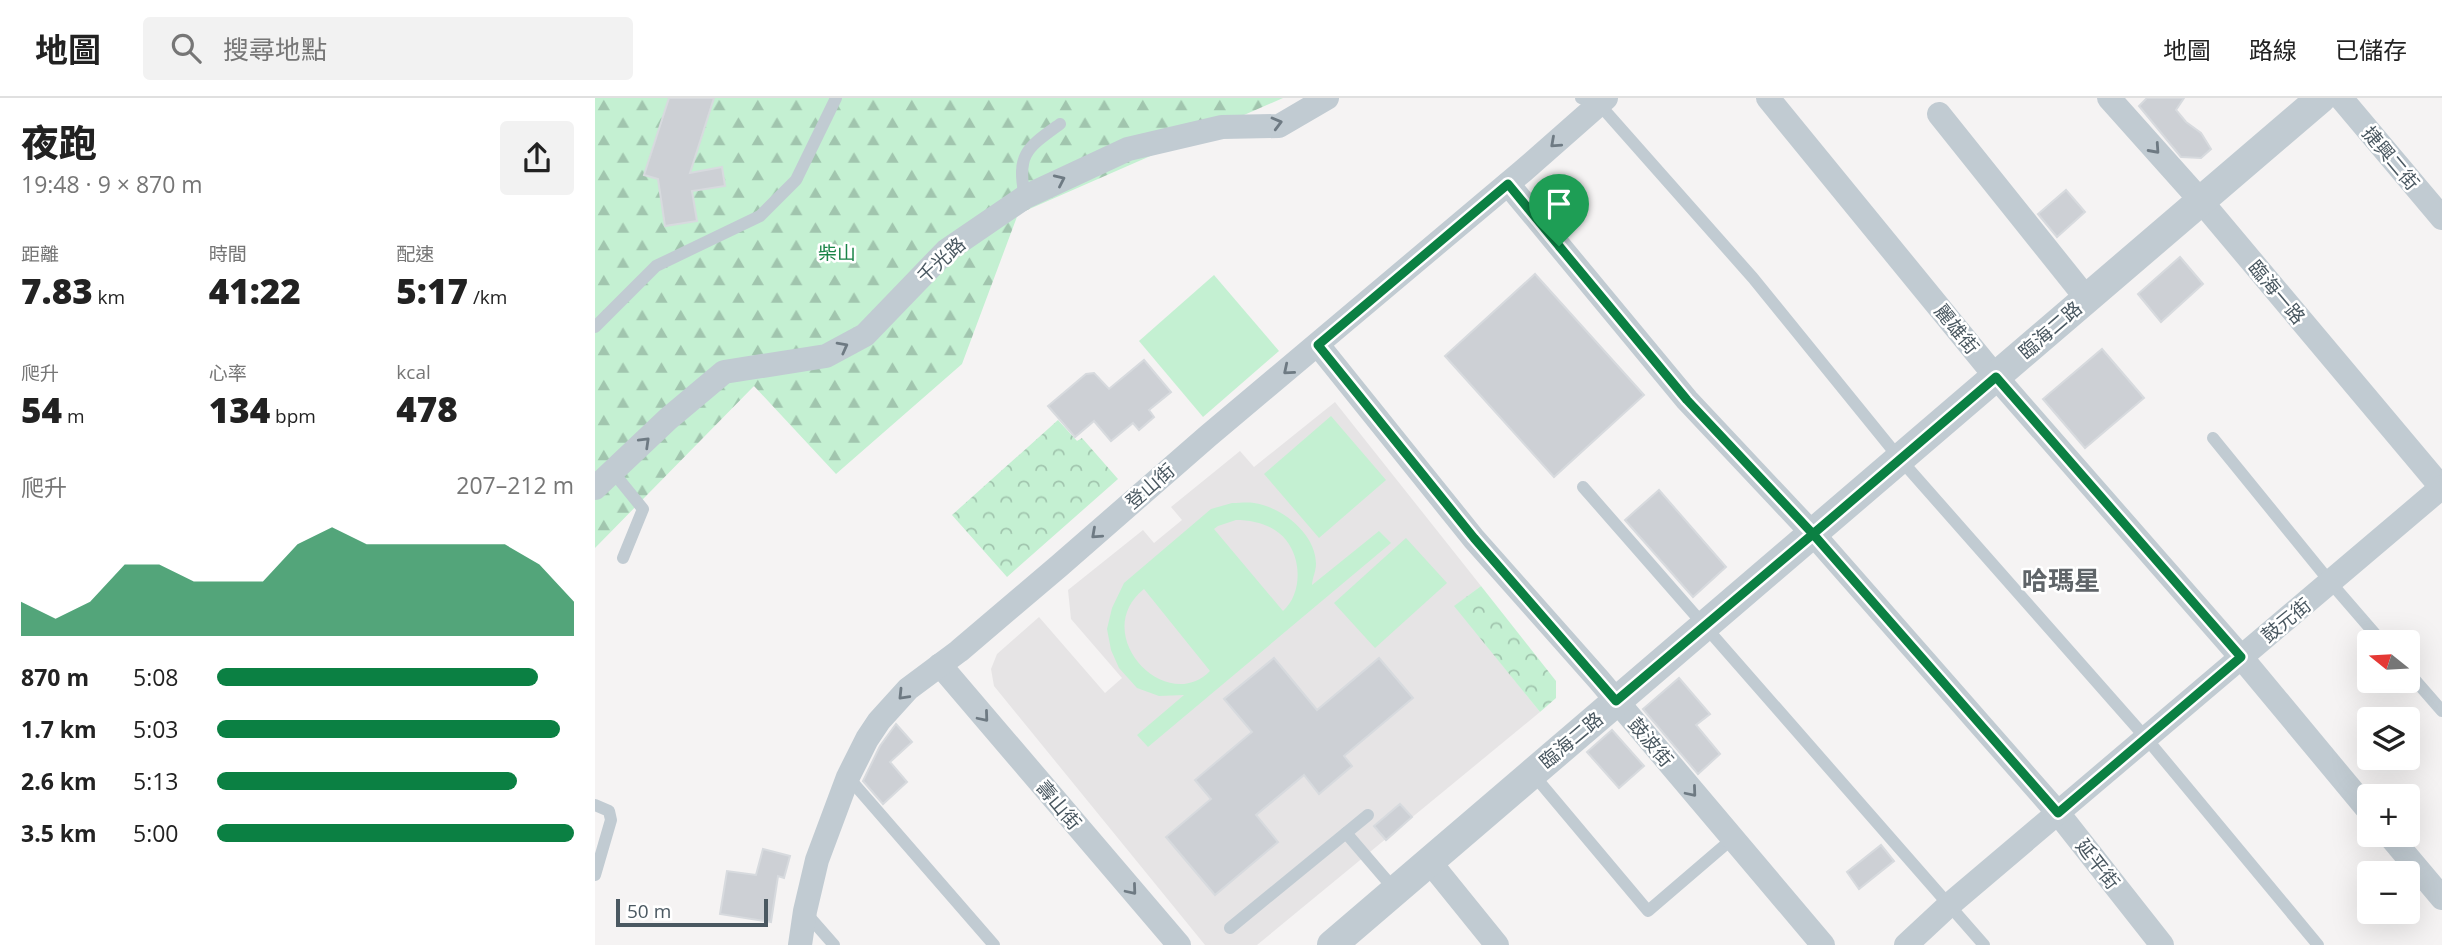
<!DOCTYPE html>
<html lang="zh-TW">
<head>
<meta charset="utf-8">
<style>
	:root { --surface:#fff; --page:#f2f2f2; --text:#222; --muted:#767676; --line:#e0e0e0; --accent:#0b8043 }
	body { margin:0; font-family:"Open Sans","Noto Sans TC",sans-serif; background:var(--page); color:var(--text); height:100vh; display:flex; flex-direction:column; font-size:26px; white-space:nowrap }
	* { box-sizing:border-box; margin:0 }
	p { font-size:23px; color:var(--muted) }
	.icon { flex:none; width:38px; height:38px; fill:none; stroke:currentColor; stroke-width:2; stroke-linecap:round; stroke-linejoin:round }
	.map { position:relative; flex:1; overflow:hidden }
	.panel { display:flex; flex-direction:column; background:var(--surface); width:595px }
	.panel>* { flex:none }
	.needle { width:46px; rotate:288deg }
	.buttons { position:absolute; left:1762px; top:532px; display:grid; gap:14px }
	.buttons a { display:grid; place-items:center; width:63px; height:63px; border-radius:7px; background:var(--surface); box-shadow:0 7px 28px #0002; font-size:35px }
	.scale { position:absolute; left:21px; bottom:18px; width:152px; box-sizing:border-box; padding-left:7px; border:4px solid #4a5861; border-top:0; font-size:19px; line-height:24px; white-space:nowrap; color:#4a5861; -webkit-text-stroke:5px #fff; paint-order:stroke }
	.pin { position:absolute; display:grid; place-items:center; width:60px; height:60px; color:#fff; margin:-72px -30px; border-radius:50% 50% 50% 0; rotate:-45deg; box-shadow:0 0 7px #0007 }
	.pin .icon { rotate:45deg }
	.round { display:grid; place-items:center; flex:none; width:74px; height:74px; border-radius:7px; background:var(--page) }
	.overview { display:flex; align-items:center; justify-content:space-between; height:119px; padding:0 21px }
	h1 { font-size:38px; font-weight:800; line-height:52px }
	.metrics { display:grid; grid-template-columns:repeat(3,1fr); gap:10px; height:119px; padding:7px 21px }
	.metrics div { display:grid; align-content:center }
	.metrics b { font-size:35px; font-weight:800 }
	.metrics small { font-size:19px; font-weight:400 }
	.metrics p { font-size:19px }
	.chart { height:196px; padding:14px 21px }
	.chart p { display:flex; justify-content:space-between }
	.chart svg { width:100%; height:126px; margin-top:7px; fill:var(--accent); opacity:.7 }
	ul { padding:0 21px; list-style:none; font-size:23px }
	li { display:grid; grid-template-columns:112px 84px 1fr; align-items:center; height:52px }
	li i { height:18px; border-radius:9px; background:var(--accent) }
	header { display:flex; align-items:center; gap:42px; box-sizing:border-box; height:98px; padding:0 35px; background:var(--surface); border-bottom:2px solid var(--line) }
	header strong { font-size:33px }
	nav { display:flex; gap:38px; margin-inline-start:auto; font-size:24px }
	.search { width:490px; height:63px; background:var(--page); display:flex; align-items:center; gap:18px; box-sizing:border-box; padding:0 24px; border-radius:7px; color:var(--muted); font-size:26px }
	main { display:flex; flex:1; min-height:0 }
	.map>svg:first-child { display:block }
	.education { fill:#e6e4e5 }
	.forest { fill:url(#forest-firs) }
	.park { fill:url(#park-crowns) }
	.garden { fill:#c4f0d2; fill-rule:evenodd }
	.building { fill:#cdd0d5; stroke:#d7dade; stroke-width:2 }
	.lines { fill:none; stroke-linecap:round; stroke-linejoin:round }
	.service { stroke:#c1cbd2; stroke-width:12 }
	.minor { stroke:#c1cbd2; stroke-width:24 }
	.tertiary { stroke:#c1cbd2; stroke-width:30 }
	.oneway { stroke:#6e7a83 }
	.route-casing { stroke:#fff; stroke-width:14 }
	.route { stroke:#0b8043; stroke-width:9 }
	.labels { text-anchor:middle; stroke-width:5; stroke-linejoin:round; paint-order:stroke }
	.street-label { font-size:19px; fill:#4a5861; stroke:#fff }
	.park-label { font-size:19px; fill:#198447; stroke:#fff }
	.district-label { font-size:26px; font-weight:bold; fill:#5f6468; stroke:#fff }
</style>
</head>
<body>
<header>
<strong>地圖</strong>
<div class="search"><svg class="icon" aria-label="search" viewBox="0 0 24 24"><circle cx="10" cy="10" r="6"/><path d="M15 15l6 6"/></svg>搜尋地點</div>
<nav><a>地圖</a><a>路線</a><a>已儲存</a></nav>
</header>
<main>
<section class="panel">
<div class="overview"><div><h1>夜跑</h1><p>19:48 · 9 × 870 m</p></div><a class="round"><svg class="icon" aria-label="share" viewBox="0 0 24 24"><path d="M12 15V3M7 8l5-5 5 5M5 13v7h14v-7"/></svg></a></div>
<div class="metrics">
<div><p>距離</p><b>7.83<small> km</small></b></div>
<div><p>時間</p><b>41:22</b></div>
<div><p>配速</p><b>5:17<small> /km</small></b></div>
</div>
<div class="metrics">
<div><p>爬升</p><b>54<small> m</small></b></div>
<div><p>心率</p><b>134<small> bpm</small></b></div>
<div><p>kcal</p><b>478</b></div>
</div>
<div class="chart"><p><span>爬升</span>207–212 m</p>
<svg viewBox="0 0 160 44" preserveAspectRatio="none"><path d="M0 44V32L10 38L20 32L30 19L40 19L50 25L60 25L70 25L80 12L90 6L100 12L110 12L120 12L130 12L140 12L150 19L160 32V44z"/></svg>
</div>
<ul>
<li><b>870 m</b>5:08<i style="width:90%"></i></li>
<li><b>1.7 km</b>5:03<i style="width:96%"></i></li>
<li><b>2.6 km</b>5:13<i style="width:84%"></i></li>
<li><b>3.5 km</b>5:00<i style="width:100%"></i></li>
</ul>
</section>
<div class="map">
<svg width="1847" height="847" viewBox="0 0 1847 847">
	<defs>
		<pattern id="forest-firs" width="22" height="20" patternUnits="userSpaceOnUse" patternTransform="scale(1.75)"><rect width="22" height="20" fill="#c4f0d2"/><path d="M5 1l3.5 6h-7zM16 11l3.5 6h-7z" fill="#a1c5ae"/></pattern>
		<pattern id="park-crowns" width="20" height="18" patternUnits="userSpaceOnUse" patternTransform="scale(1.75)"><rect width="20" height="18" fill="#c4f0d2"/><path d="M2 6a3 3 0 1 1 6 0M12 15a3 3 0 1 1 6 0" fill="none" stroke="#a1c5ae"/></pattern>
	</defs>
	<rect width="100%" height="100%" fill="#f5f3f3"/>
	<polygon class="education" points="740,304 886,488 860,508 945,614 662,847 610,847 399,588 396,571 402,556 444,519 510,595 527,580 476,521 473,492 548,432 559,445 587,422 576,409 645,353 659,369"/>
	<polygon class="forest" points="0,0 688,0 423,116 367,266 241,376 159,288 0,450"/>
	<g class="park">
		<polygon points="463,322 482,343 487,340 523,381 412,479 357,417"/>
		<polygon points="886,488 961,583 961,600 945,614 859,508"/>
	</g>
	<g class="garden">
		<polygon points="619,177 684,253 608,319 544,243"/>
		<polygon points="736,318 791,382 724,440 669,376"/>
		<path d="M637,405C645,405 652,404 659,405C687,409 721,436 721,466C721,473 717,481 717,487L784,433L796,445L553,649L542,637L589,597L564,598L542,590L524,570L516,552L512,531L517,510L529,485L616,411ZM641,422C659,422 679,427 691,442C707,462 707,496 688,513L619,431L623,428ZM549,491L615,573C571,618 493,536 549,491Z"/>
		<polygon points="811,440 852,485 780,550 739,505"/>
	</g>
	<g class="building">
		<polygon points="74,0 119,0 95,75 127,69 130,88 97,93 102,123 70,128 63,81 49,77"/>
		<polygon points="1552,0 1589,0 1581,12 1591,24 1606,35 1616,51 1606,60 1586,59 1544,8"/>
		<polygon points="1471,92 1490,114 1462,139 1443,116"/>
		<polygon points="1585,159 1608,186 1566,224 1543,196"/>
		<polygon points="940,176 1049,297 959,379 850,258"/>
		<polygon points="1507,251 1549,300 1490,350 1448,301"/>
		<polygon points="549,262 576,294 554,312 559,319 544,332 538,325 516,343 499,323 480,339 453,308 491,276 499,275 514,291"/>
		<polygon points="1064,392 1131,469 1098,499 1030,422"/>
		<polygon points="679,560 722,612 784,560 818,600 749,658 757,668 724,696 709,677 661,717 683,744 620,797 571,739 616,701 600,682 657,634 629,601"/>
		<polygon points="1084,580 1115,616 1101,627 1125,656 1103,676 1048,611"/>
		<polygon points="301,626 317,644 295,664 312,684 288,706 268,683 285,648"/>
		<polygon points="1017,632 1049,668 1024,690 992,654"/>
		<polygon points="805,706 817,719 791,742 779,728"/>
		<polygon points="1286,747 1299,763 1264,791 1252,774"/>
		<polygon points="168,751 195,758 189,780 183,778 176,824 125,816 132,773 161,777"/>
	</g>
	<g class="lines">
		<g class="service">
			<polyline points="986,0 1004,6 1158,180 1305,361 1551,640 1723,847"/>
			<path d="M430,99C421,56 432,50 465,26"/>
			<polyline points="0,229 61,168 165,118 201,82 241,0"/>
			<polyline points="1618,340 1736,485 1787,544"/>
			<polyline points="18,374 48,411 28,460"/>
			<polyline points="988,389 1389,847"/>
			<polyline points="1813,574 1847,613"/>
			<polyline points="937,675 1053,813 1137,741"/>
			<polyline points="253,679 399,847"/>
			<polyline points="0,707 14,713 16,722 0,777"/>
			<polyline points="751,735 800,792"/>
			<polyline points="210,814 239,847"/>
			<polyline points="635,830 773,717"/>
		</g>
		<g class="minor">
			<polyline points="1173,0 1401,279 1646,559 1774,713"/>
			<polyline points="1514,0 1606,103 1847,390"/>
			<polyline points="1746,0 1847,120"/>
			<polyline points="1344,16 1492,201"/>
			<polyline points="913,86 1092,302 1218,436 1463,715 1567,847"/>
			<polyline points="723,247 879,441 1004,582 1228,847"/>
			<polyline points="0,390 73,321 129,274 231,258 270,237 351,153 430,99 533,51 627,29 684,28 732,0"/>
			<polyline points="345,567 584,847"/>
			<polyline points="1794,737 1847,800"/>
			<polyline points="834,763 902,847"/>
			<polyline points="205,847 210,813 222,762 253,679 272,641 284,623 313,591 364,553 464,468 613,338 928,73 1011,0"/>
			<polyline points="1311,847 1354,807 1847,389"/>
		</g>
		<polyline class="tertiary" points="737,847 1726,0"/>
	</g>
	<defs><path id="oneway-chevron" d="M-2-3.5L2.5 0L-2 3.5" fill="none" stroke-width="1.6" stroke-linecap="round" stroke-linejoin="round" transform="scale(1.75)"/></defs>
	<g class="oneway">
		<use href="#oneway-chevron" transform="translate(682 25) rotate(-15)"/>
		<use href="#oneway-chevron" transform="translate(960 45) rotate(138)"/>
		<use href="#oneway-chevron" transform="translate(1560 51) rotate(48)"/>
		<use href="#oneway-chevron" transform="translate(465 82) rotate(-25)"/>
		<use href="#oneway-chevron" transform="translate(248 249) rotate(-28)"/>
		<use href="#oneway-chevron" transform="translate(693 272) rotate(140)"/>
		<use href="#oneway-chevron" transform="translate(50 344) rotate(-44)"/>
		<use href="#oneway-chevron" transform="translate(501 436) rotate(138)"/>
		<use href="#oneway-chevron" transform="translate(308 597) rotate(134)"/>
		<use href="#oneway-chevron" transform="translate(389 619) rotate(50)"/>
		<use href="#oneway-chevron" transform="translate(1097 694) rotate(50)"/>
		<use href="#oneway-chevron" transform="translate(537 792) rotate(50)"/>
	</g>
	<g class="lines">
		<defs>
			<polyline id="route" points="964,148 913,86 723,247 879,440 1021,603 1218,436 1463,715 1646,559 1401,279 1218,436 1092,302 964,148"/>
		</defs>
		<use href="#route" class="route-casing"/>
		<use href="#route" class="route"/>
	</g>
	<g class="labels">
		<g class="street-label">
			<text transform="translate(1796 60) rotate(50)" y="7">捷興二街</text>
			<text transform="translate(346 162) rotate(-42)" y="7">千光路</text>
			<text transform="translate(1682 194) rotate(50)" y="7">臨海一路</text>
			<text transform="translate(1362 231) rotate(51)" y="7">麗雄街</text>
			<text transform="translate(1455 232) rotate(-41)" y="7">臨海二路</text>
			<text transform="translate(555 388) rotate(-41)" y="7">登山街</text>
			<text transform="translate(1691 522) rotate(-39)" y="7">鼓元街</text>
			<text transform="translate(976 642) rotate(-40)" y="7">臨海二路</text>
			<text transform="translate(1056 644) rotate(50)" y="7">鼓波街</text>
			<text transform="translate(464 707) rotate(50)" y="7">壽山街</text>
			<text transform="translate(1503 766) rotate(52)" y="7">延平街</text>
		</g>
		<g class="park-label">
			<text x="242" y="162">柴山</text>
		</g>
		<g class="district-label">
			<text x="1466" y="492">哈瑪星</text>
		</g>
	</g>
</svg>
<div class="buttons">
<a><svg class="needle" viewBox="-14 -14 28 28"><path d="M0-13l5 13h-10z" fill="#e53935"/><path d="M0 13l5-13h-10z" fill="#767676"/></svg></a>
<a><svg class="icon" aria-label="layers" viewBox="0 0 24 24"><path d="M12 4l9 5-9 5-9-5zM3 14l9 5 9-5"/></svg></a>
<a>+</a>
<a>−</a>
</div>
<div class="scale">50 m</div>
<div class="pin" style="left:964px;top:148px;background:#1e9e55"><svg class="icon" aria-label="arrive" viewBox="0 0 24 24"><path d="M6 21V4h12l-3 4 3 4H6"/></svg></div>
</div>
</main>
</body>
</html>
